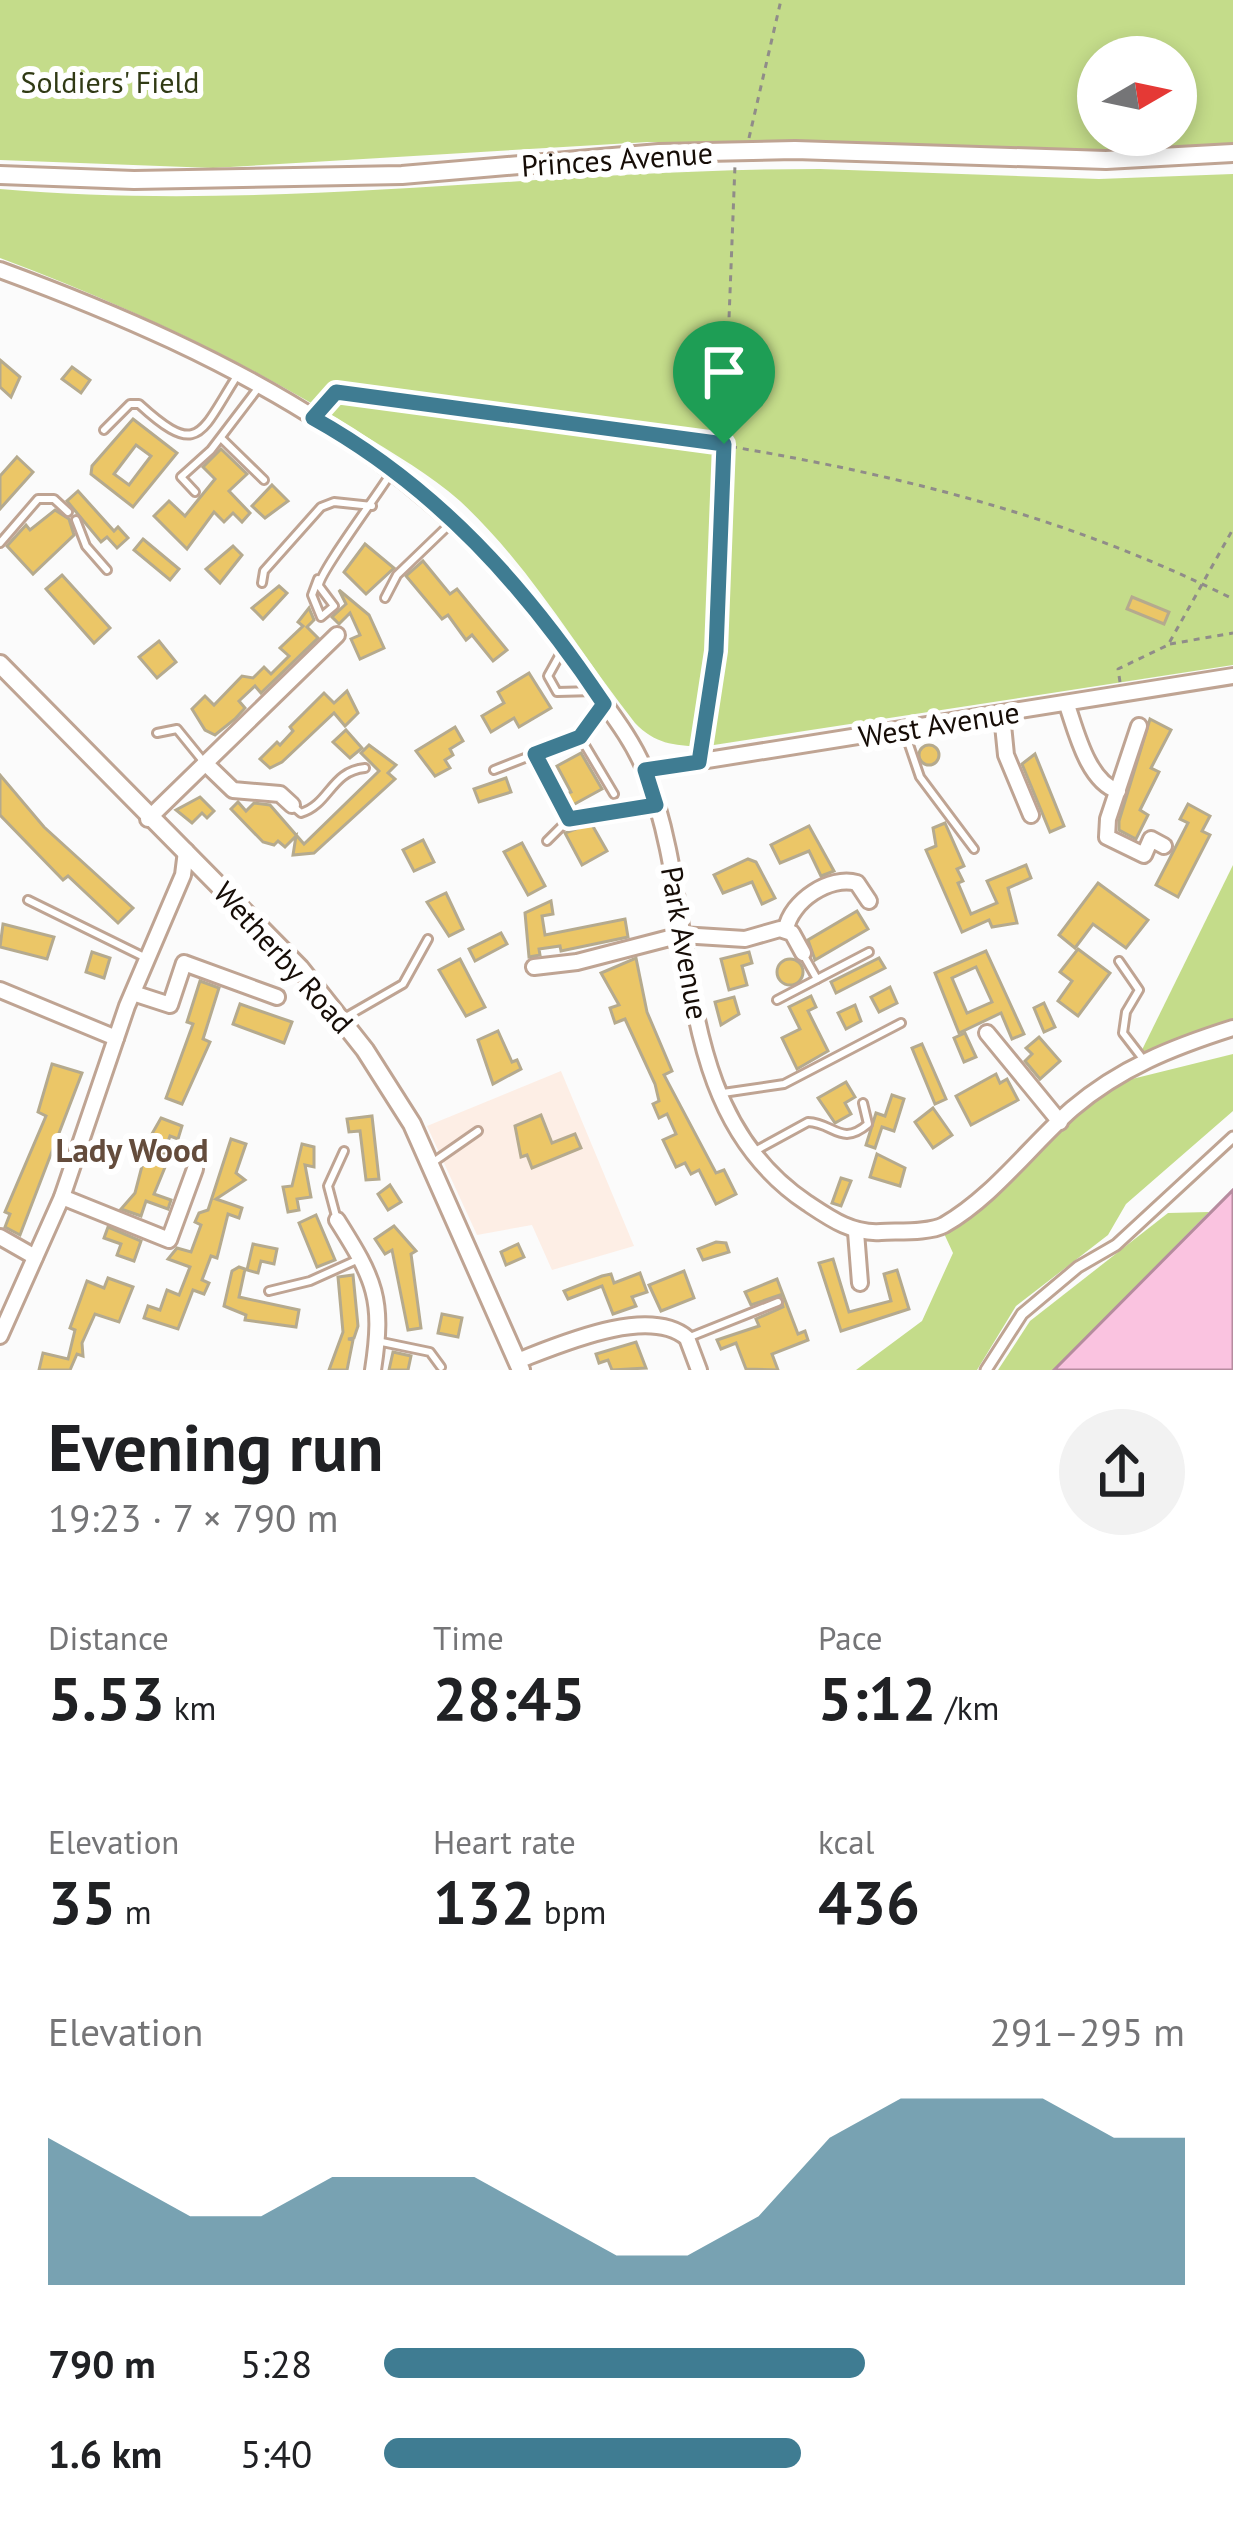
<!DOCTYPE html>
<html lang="en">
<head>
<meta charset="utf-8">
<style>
	:root { --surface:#fff; --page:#f2f2f2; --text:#202124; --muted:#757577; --accent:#3f7c92 }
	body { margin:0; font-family:"PT Sans",sans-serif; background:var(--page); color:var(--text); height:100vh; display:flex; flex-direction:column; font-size:45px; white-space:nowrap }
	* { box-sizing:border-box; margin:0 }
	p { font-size:39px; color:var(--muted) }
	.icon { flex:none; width:66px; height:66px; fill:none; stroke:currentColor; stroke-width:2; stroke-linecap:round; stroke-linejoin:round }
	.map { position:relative; height:1370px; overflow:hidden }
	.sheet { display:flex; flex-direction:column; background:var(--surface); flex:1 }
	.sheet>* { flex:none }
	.needle { width:78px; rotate:81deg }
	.buttons { position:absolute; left:1077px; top:36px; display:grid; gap:24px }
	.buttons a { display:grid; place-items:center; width:120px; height:120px; border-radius:50%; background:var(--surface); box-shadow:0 6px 18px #0003; font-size:60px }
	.pin { position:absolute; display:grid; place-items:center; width:102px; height:102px; color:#fff; margin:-123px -51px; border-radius:50% 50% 50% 0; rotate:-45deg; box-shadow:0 0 12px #0007 }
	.pin .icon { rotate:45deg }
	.round { display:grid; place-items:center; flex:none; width:126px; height:126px; border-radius:63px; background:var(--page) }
	.overview { display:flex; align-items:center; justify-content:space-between; height:204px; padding:0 48px }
	h1 { font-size:66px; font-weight:700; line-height:90px }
	.metrics { display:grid; grid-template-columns:repeat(3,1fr); gap:18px; height:204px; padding:12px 48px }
	.metrics div { display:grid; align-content:center }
	.metrics b { font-size:60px; font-weight:700 }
	.metrics small { font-size:33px; font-weight:400 }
	.metrics p { font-size:33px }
	.chart { height:336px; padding:24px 48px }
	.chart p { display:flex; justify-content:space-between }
	.chart svg { width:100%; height:216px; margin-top:12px; fill:var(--accent); opacity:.7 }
	ul { padding:0 48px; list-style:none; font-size:39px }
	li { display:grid; grid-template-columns:192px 144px 1fr; align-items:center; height:90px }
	li i { height:30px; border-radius:15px; background:var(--accent) }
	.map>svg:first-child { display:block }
	.built { fill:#fdeee5 }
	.green { fill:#c4dc8a; fill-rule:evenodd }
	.water { fill:#fac3e0; stroke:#b68c9f; stroke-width:3 }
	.building { fill:#ebc667; stroke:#b5aa8e; stroke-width:3; fill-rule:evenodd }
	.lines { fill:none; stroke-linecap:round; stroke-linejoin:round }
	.service-casing { stroke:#bfa493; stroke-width:12 }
	.pedestrian-casing { stroke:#bfa493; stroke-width:15 }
	.minor-casing { stroke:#bfa493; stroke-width:20 }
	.tertiary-casing { stroke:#bfa493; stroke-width:22 }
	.path { stroke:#908c89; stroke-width:3; stroke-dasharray:6 6; stroke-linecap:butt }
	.service { stroke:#fff; stroke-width:6 }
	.pedestrian { stroke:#fff; stroke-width:9 }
	.minor { stroke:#fff; stroke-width:14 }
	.tertiary { stroke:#fff; stroke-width:16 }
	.route-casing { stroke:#fff; stroke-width:24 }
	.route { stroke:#3f7c92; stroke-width:15 }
	.labels { text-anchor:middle; stroke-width:12; stroke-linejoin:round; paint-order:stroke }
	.park-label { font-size:30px; fill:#303a14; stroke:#fff }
	.street-label { font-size:30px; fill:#160d07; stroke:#fff }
	.neighbourhood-label { font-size:33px; font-weight:bold; fill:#644c3c; stroke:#fff }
</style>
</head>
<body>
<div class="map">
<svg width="1233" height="1370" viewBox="0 0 1233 1370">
	<rect width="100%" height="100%" fill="#fbfbfb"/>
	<polygon class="built" points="561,1071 634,1246 552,1270 532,1225 477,1235 427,1126"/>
	<g class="green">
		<path d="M0,0H1233V145L1106,150L648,142L213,168L0,160ZM1098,57H1176V135H1098Z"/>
		<path d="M820,169L1099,179L1233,174V665L701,747C673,745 655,744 635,723C576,648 530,566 460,501C431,475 394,454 362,434C248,362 126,305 0,258V189C275,213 546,169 820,169Z"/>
		<polygon points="1233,865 1233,1035 1139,1056"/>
		<polygon points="1233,1054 1233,1111 1126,1204 1108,1235 1016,1306 977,1370 856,1370 922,1321 953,1253 941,1227 1070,1111 1124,1081"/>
		<polygon points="1209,1212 1054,1370 998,1370 1030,1321 1168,1213"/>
	</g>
	<polygon class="water" points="1233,1190 1233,1370 1054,1370"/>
	<g class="building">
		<polygon points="0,360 20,377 11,397 0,387"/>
		<polygon points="72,367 90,380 81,393 62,379"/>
		<path d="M133,419L177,453L133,507L91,474L92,466ZM136,445L151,456L129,485L114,474Z"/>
		<polygon points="221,449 247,474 229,491 250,513 242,522 233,513 224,522 214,512 187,549 154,516 169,501 185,516 215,479 203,467"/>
		<polygon points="17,457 33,472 0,509 0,476"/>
		<polygon points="272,485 288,501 265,518 252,506"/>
		<polygon points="78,491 114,531 118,527 128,538 117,548 107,537 101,542 67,501"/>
		<polygon points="55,510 69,519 74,535 33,574 7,546 26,525 30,530"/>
		<polygon points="143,539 179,569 170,580 134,550"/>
		<polygon points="365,544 394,568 366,594 344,572"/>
		<polygon points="233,546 242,555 220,583 206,569"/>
		<polygon points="423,561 450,594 457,589 507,650 493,661 472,635 466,640 448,615 442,619 406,576"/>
		<polygon points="62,575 110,628 94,643 46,589"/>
		<polygon points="279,586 287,593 263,619 252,608"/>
		<polygon points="339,590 369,615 384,648 360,659 351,639 360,635 350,613 339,624 332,617 346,604"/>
		<polygon points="1132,597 1169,612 1164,624 1127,609"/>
		<polygon points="309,608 314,620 307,627 318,638 261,693 255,686 239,701 245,708 235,719 215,735 205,730 192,709 205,696 214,705 242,676 253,678 264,667 271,674 289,656 280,648 303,626 298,622"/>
		<polygon points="159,641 176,662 157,678 139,657"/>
		<polygon points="529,673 551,708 519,727 514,718 491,732 482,716 504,703 498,692"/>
		<polygon points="347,691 358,713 345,726 334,713 282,762 270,768 260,759 277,742 280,745 293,731 290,727 324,693 334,703"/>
		<polygon points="1150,719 1171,730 1151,768 1159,772 1140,810 1148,815 1136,839 1119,830 1119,821"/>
		<polygon points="455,727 463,741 450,749 453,755 445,760 450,768 435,776 416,751"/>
		<polygon points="346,730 362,748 350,758 333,742"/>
		<circle cx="929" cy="755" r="10"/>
		<polygon points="369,745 396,765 388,773 395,779 314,853 293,855 296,836 285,847 278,841 274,845 263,842 231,809 238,802 246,811 254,803 270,805 304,844 379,771 361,753"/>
		<polygon points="581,753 602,789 571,806 565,795 571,792 557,766"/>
		<polygon points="1035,754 1064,826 1050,832 1022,764"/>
		<polygon points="0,775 44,827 133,908 118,923 68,876 63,880 0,815"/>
		<polygon points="506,778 511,792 479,802 474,789"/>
		<polygon points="200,797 214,811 207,818 202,813 192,823 176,810"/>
		<polygon points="1188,804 1210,816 1202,831 1210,835 1178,897 1156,885 1188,823 1180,819"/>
		<polygon points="591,823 607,851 582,865 565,833"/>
		<polygon points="945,823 964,866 957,869 963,881 958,883 971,914 997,903 987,881 1026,865 1031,878 1008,888 1017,923 992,927 989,920 962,932 926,850 936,846 933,828"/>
		<polygon points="809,826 834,871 829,873 821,876 809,851 780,863 771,845"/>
		<polygon points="423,840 434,862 414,871 403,850"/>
		<polygon points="522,843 545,886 528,895 504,852"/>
		<polygon points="748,859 756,862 775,898 762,904 752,882 723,893 714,875"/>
		<polygon points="1098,883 1148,920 1126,948 1093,924 1075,948 1059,935"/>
		<polygon points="446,893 463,929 449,936 427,902"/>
		<polygon points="551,901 553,914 542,916 545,935 625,919 628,937 561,951 560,946 539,949 540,955 529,957 525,913"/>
		<polygon points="857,911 868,929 815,960 808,940"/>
		<polygon points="3,924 54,937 47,959 0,947"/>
		<polygon points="501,933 507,944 475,961 469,949"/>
		<polygon points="1078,949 1110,973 1078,1016 1058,1001 1072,981 1060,972"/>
		<path d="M986,951L1024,1034L1012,1039L1001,1013L959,1033L935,973ZM976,967L992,1002L967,1013L952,978Z"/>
		<polygon points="92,952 110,958 104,978 86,972"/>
		<polygon points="749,952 752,963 742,966 747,985 729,990 721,959"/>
		<polygon points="636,958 647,1012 672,1071 664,1075 716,1173 724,1170 736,1194 716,1204 699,1170 691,1174 685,1163 676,1167 663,1140 676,1134 667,1114 659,1118 653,1104 659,1101 655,1084 625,1019 615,1023 610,1008 619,1005 601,973"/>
		<polygon points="879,958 885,968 836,993 831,982"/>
		<circle cx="790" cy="972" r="13"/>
		<polygon points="460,959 485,1007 466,1016 439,970"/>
		<polygon points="200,981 219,988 203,1039 210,1042 182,1104 166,1098 193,1024 187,1022"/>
		<polygon points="890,987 897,1003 879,1012 871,997"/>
		<polygon points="811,996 816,1007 808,1011 828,1051 797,1069 782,1038 800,1029 789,1007"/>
		<polygon points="734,997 739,1014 721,1025 715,1002"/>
		<polygon points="1044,1003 1055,1027 1044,1032 1034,1008"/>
		<polygon points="240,1004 292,1022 284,1043 233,1024"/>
		<polygon points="855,1005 861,1021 846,1029 838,1013"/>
		<polygon points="498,1031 512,1062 517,1060 521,1069 493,1084 478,1040"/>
		<polygon points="965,1033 976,1057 964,1062 954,1038"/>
		<polygon points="1039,1037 1060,1061 1040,1079 1025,1061 1032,1054 1026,1048"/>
		<polygon points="922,1044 946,1099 935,1104 912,1048"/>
		<polygon points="52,1064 82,1073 20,1235 5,1227 10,1214 5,1212 46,1116 38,1112"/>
		<polygon points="996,1074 1000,1083 1007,1079 1018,1100 971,1125 956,1096"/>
		<polygon points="846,1082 855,1097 845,1103 851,1114 835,1123 818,1098"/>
		<polygon points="892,1095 904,1099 894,1131 882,1127 875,1148 866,1145 876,1113 885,1116"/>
		<polygon points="933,1108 952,1135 933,1148 915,1122"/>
		<polygon points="541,1115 552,1143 575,1134 581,1148 532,1168 527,1155 521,1157 515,1126"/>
		<polygon points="372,1116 379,1179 366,1180 360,1131 349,1132 347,1119"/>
		<polygon points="161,1118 182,1126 178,1139 170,1136 162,1158 168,1160 154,1194 171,1200 168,1209 146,1201 141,1216 121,1209 135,1193 149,1139"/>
		<polygon points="231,1139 246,1144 236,1173 245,1180 216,1199 242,1208 239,1218 228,1214 217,1258 211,1256 202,1280 209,1283 204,1294 193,1290 178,1329 144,1318 148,1306 160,1310 167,1290 179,1295 190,1267 168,1259 177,1248 191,1252 201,1225 195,1222 199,1213 208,1210"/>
		<polygon points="302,1144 314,1147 314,1167 305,1165 311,1197 297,1199 299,1210 288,1212 283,1187 292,1186"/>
		<polygon points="877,1154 905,1168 900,1186 870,1177"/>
		<polygon points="841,1178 851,1181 841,1206 832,1203"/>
		<polygon points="390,1185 401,1202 388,1210 378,1194"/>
		<polygon points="316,1215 335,1260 317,1267 299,1223"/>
		<polygon points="394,1226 416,1251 411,1254 421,1328 408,1330 392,1250 385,1254 375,1239"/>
		<polygon points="108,1227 141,1241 134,1261 117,1255 121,1244 104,1238"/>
		<polygon points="716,1242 726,1243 729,1252 703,1260 698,1249"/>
		<polygon points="253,1244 277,1249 274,1264 261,1261 258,1273 247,1270"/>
		<polygon points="518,1244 524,1257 506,1265 501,1252"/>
		<polygon points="833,1259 849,1312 891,1301 884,1274 897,1270 909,1309 841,1331 819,1263"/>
		<polygon points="239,1267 245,1269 239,1297 299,1310 296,1327 245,1320 246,1315 224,1306 232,1271"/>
		<polygon points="684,1271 694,1298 661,1311 649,1285"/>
		<polygon points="640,1273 647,1292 632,1297 636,1306 613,1314 602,1286 568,1299 564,1291 602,1276 611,1274 614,1283"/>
		<polygon points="353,1275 358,1326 354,1338 348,1339 353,1340 347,1370 329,1370 343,1332 338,1277"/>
		<polygon points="108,1278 133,1287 119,1322 95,1314 82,1343 83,1356 77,1354 70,1370 39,1370 43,1353 68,1359 75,1330 70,1328 87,1281 104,1288"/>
		<polygon points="777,1279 798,1334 805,1331 808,1340 772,1354 778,1370 746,1369 736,1343 721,1349 717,1340 759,1326 756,1319 783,1307 780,1295 751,1305 745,1292"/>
		<polygon points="442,1314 462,1318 458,1337 438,1333"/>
		<polygon points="636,1342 646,1368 612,1370 608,1360 599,1363 596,1354"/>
		<polygon points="393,1352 411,1356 408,1370 389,1370"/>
	</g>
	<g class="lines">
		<defs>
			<g id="service">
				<path d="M104,430L130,404H139C199,459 200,434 237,376"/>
				<polyline points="221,438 264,480"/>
				<polyline points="195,492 181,477 211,450 259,387"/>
				<polyline points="76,520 86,546 107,570"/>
				<polyline points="0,543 38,499 54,499 68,512"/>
				<path d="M318,579L312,595L321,617L334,606L319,586C318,574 379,493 391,473"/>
				<polyline points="262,583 264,571 321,507 334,502 372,506"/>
				<polyline points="385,598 397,575 452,522"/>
				<polyline points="563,649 548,676 557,692 595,691"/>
				<polyline points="603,707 580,737 614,794"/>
				<polyline points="904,730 920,777 974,849"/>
				<polyline points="157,733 177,729 203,761"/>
				<polyline points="494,770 535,754"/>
				<path d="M294,807L301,813C330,804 331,771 365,768"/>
				<polyline points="569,819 535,754 580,737"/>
				<polyline points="547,841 569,819 652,805"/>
				<polyline points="28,900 144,957"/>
				<polyline points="804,956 817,979"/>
				<polyline points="1119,961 1139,990 1126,1012 1123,1033 1143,1059"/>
				<polyline points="777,1000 869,952"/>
				<polyline points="344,1018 403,984 428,939"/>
				<polyline points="723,1093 784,1084 901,1023"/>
				<path d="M755,1151L808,1122C834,1123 841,1147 868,1124L863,1103"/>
				<polyline points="432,1163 478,1131"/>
				<polyline points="337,1220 328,1186 344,1151"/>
				<polyline points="269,1291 310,1281 361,1258"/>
				<polyline points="690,1337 778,1302"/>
				<polyline points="377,1341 430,1352 441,1367"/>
			</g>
			<polyline id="pedestrian" points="986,1370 1022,1314 1078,1267 1116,1245 1233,1137"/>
			<g id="minor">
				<path d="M0,270C237,357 444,465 587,679C607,708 632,738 645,771C703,912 663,1107 807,1203C831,1219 852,1234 881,1232C898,1231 929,1233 944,1225C993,1197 1030,1146 1072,1109C1120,1068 1173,1047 1233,1028"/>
				<path d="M1067,705C1076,731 1088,782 1118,791"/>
				<polyline points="1002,715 1006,755 1031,815"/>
				<polyline points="1139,726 1108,819 1107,837 1144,855 1151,839 1164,846"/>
				<polyline points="205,763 233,790 280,794 292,805"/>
				<polyline points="645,770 1233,676"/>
				<polyline points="148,819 337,635"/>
				<path d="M786,929C791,901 830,875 857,883L869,901"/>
				<polyline points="534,967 577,962 681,935 745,939 780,929 792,933 803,953"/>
				<polyline points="0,990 116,1038"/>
				<polyline points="133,993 170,1005 184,963 277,997"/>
				<polyline points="987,1033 1060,1122"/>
				<polyline points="62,1197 169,1240 195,1169"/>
				<path d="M337,1220C375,1280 384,1299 373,1370"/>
				<polyline points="856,1232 860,1283"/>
				<polyline points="0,1237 35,1257"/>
				<polyline points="0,1336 62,1197 127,1006 183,875 186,851"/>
				<path d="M517,1361C559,1345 648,1305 687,1338L699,1370"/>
			</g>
			<g id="tertiary">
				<polyline points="0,175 134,180 402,175 659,153 795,150 1106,160 1233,153"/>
				<polyline points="0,664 300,968 365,1050 412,1124 521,1370"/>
			</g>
		</defs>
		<use href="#service" class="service-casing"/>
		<use href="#pedestrian" class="pedestrian-casing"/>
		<use href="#minor" class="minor-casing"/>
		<use href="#tertiary" class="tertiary-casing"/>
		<g class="path">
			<polyline points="749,138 781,0"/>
			<path d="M322,408L336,392C645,434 950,457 1233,599"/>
			<polyline points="1170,644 1233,633"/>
			<polyline points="1120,682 1118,669 1168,645 1233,529"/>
			<polyline points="702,748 716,651 735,165"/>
		</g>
		<use href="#service" class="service"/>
		<use href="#pedestrian" class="pedestrian"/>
		<use href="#minor" class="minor"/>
		<use href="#tertiary" class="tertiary"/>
	</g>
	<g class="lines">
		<defs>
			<path id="route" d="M336,392L724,444L716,651L699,762L645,770L656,805L569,819L535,754L580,737L604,704C526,587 437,487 313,418Z"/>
		</defs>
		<use href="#route" class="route-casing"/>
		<use href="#route" class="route"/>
	</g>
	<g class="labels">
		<g class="park-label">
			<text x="110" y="93">Soldiers' Field</text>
		</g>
		<g class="street-label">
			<text transform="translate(617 160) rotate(-4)" y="10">Princes Avenue</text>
			<text transform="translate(939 725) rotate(-9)" y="10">West Avenue</text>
			<text transform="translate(684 943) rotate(80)" y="10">Park Avenue</text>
			<text transform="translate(283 958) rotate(48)" y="10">Wetherby Road</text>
		</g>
		<g class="neighbourhood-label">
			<text x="132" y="1162">Lady Wood</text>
		</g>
	</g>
</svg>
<div class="buttons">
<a><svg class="needle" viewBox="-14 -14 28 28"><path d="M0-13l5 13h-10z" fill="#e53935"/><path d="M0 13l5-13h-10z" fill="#757577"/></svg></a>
</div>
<div class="pin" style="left:724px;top:444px;background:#1e9e55"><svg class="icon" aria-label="arrive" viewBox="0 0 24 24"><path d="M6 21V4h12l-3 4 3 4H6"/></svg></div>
</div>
<section class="sheet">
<div class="overview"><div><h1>Evening run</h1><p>19:23 · 7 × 790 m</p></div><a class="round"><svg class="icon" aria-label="share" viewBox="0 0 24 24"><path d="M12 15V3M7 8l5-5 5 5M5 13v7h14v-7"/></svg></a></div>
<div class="metrics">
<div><p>Distance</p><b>5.53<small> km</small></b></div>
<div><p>Time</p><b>28:45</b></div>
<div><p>Pace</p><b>5:12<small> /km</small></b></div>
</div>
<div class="metrics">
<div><p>Elevation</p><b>35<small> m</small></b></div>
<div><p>Heart rate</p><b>132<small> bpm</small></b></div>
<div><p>kcal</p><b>436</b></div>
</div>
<div class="chart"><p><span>Elevation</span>291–295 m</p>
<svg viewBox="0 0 160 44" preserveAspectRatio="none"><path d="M0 44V14L10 22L20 30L30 30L40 22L50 22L60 22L70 30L80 38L90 38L100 30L110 14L120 6L130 6L140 6L150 14L160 14V44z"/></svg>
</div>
<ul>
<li><b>790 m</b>5:28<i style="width:60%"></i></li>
<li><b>1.6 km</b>5:40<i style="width:52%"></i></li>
</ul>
</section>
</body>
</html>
